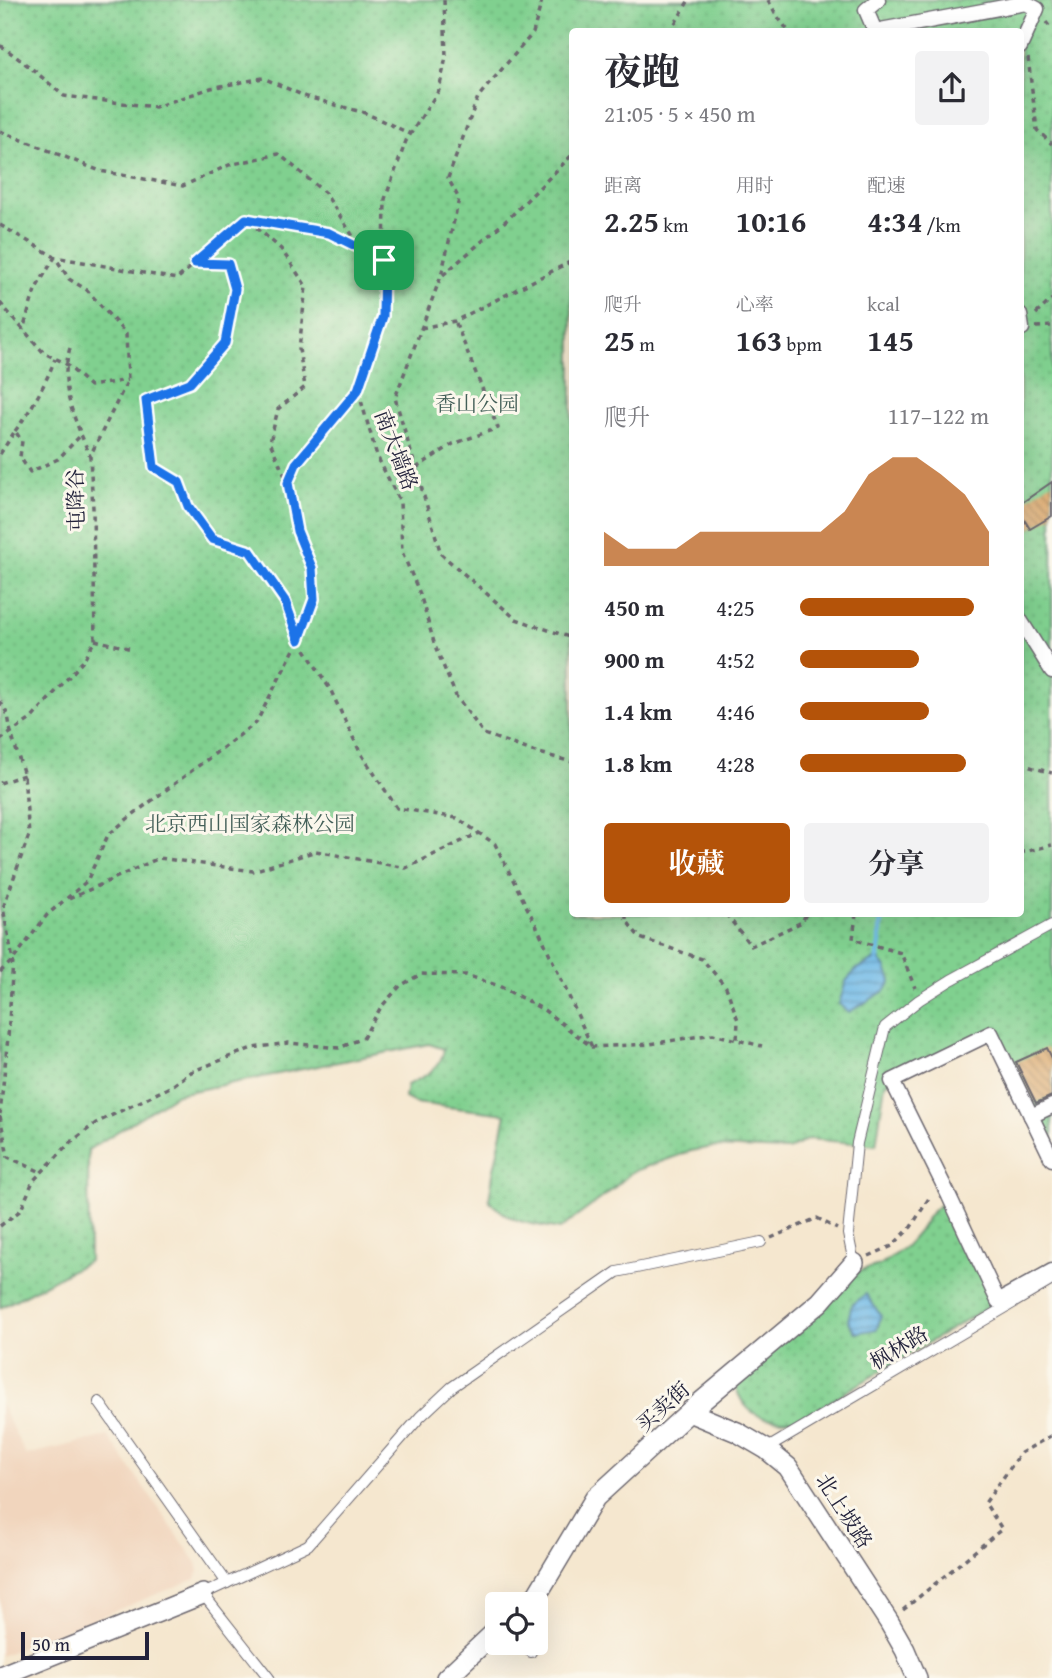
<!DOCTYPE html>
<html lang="zh">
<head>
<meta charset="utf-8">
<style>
	:root { --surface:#fff; --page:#f2f2f3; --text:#2b2b33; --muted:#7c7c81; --accent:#b45309 }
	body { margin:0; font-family:"Gentium Book Plus","Noto Serif SC",serif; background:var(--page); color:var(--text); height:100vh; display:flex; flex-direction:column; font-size:26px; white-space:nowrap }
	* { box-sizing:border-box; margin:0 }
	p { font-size:23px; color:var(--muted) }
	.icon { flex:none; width:38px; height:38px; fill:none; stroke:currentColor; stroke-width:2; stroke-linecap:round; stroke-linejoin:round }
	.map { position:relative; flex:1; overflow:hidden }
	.side { position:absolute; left:569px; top:28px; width:455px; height:889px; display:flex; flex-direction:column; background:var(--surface); border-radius:7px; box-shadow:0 7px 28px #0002 }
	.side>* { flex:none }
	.buttons { position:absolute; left:485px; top:1592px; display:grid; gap:14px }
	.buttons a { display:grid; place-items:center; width:63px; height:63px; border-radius:7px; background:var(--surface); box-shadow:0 7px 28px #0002; font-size:35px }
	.scale { position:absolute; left:21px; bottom:18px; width:128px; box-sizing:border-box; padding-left:7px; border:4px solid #22223b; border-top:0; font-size:19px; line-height:24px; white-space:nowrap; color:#22223b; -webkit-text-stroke:5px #fbf7ec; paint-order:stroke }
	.pin { position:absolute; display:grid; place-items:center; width:60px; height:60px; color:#fff; margin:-30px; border-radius:14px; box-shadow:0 4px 10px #0006 }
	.round { display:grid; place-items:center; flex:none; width:74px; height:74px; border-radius:7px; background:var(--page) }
	.summary { display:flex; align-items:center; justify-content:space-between; height:119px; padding:0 35px }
	h1 { font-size:38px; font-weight:700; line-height:52px }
	.stats { display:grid; grid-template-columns:repeat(3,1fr); gap:10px; height:119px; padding:7px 35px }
	.stats div { display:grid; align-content:center }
	.stats b { font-size:30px; font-weight:700 }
	.stats small { font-size:19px; font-weight:400 }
	.stats p { font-size:19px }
	.chart { height:196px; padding:14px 35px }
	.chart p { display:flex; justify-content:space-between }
	.chart svg { width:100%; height:126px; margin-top:7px; fill:var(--accent); opacity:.7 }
	.cta { display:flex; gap:14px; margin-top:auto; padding:14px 35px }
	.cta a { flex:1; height:80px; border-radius:7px; background:var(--accent); color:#fff; font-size:28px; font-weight:700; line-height:80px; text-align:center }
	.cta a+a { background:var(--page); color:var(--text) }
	ul { padding:0 35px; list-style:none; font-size:23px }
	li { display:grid; grid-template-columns:112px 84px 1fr; align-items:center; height:52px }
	li i { height:18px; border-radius:9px; background:var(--accent) }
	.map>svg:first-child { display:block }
	.built { fill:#f1d5bd }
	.park { fill:url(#park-dots); stroke:#517965; stroke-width:2; fill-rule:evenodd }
	.water { fill:url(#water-rules); stroke:#486e91; stroke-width:2 }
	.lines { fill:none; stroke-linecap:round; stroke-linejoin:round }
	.stream { stroke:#6eb9e7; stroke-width:5 }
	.building { fill:url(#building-back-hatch) }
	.service-casing { stroke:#6c676f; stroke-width:12 }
	.pedestrian-casing { stroke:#6c676f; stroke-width:17 }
	.minor-casing { stroke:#6c676f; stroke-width:22 }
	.path { stroke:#6c676f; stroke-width:3.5; stroke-dasharray:5 5; stroke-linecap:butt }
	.service { stroke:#fff; stroke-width:10 }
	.pedestrian { stroke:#fff; stroke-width:14 }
	.minor { stroke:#fff; stroke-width:19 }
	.route-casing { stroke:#fff; stroke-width:14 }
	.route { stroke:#1a73e8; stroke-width:9 }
	.labels { text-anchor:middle; stroke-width:6; stroke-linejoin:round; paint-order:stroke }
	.park-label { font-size:21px; fill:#435f58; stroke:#fbf7ec }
	.street-label { font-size:21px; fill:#22223b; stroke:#fbf7ec }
</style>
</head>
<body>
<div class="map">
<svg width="1052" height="1678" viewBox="0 0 1052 1678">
	<defs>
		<pattern id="park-dots" width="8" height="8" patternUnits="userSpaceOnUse" patternTransform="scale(1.75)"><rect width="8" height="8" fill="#80d08f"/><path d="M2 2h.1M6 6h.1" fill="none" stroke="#6eb27c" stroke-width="1.8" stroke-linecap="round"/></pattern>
		<pattern id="water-rules" width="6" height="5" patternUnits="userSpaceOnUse" patternTransform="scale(1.75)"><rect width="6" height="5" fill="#6eb9e7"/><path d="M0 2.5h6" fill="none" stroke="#5a96bc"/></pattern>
		<pattern id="building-back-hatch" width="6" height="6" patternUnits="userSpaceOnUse" patternTransform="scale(1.75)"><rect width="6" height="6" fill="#d9a466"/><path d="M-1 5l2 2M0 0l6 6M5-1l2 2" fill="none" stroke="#b08555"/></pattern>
	</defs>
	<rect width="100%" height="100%" fill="#fbf7ec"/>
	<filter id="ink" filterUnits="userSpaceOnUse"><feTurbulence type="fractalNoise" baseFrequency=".0143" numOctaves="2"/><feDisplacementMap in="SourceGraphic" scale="14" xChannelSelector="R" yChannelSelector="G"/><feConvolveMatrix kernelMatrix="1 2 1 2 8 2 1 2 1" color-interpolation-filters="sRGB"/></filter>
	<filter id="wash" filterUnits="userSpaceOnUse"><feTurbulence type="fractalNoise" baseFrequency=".00686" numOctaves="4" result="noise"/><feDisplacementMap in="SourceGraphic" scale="28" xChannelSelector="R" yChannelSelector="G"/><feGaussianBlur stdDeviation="1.57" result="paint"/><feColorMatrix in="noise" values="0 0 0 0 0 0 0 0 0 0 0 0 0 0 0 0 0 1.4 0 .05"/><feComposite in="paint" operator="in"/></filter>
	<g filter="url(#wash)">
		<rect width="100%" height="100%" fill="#f5e7cf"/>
		<polygon class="built" points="0,1403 26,1455 108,1436 197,1563 199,1572 195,1579 0,1656"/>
		<g class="park">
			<path d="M0,0H1052V1159L991,1034L885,1084L876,1145L808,1139L788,1150L713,1147L691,1151L632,1172L606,1195L560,1229C529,1223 512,1225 489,1200L493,1174L506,1114L415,1103L405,1098L407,1085C423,1078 442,1068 444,1049L429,1044L177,1094L88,1150L89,1261L0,1308ZM572,32H1020V914H572Z"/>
			<path d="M949,1196L998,1301L799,1420C780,1420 758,1422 745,1405C740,1399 737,1391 734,1384L859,1271L880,1265L906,1246L918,1232L929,1215Z"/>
		</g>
		<g class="water">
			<polygon points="878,958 885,966 891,981 886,990 849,1012 839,1004 846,981 857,969"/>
			<polygon points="866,1294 881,1316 877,1329 856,1333 848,1320 852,1304"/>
		</g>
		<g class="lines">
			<polyline class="stream" points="878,958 882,914"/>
		</g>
		<g id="blocks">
			<g class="building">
				<polygon points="1052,482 1052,516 1030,529 1020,513 1020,504"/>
				<polygon points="1047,1048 1052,1058 1052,1096 1036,1103 1016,1062"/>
			</g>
		</g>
	</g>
	<g filter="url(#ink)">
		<use href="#blocks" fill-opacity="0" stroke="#6c676f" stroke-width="2"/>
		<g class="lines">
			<defs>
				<g id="service">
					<polyline points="854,1263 848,1234 857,1143 885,1027 919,1000 951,980 1052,925"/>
					<polyline points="99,1402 227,1583"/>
					<polyline points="766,1449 1052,1280"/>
					<polyline points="524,1643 531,1652"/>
					<polyline points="269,1678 203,1594 308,1545 420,1417 452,1387 617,1272 761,1242"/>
				</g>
				<g id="pedestrian">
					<polyline points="878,0 866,10 875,31 1026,3 1037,9 1020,47"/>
					<polyline points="1020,315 1022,328 1020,329"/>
					<polyline points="1020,620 1052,671"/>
					<polyline points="1031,1116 1052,1106"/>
					<polyline points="1052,1159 991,1033 892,1081 949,1196 998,1301 1052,1271"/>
				</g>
				<g id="minor">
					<polyline points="689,1412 737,1432 766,1449 788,1467 889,1622 905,1650 917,1678"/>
					<polyline points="526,1605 537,1595 595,1498 689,1412 820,1302 854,1263"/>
					<polyline points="0,1676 203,1594"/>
					<polyline points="446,1678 497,1630"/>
				</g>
			</defs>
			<use href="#service" class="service-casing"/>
			<use href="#pedestrian" class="pedestrian-casing"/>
			<use href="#minor" class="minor-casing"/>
			<g class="path">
				<polyline points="444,0 446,57 439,90 406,141 385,199 383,316 358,390 377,456 400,502 402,552 420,594 435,646 456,696 484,734 532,751 572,762"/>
				<polyline points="542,0 533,33 478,97 448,178 459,199 441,276 395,398 441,554 516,619 572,638"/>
				<polyline points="768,0 777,16 789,32"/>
				<polyline points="1046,22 1052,30"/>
				<polyline points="670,32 689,0"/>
				<polyline points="0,46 3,47 31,68 64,96 155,107 211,88 263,78 307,97 365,113 411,134"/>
				<polyline points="1028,58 1037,130 1052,144"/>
				<polyline points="0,131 100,171 183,186 229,165 279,154 325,193 360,247"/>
				<polyline points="249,221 281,249 306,286 299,349 305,387 278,409 270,442 288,483"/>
				<polyline points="0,225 55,257 177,279 246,219 329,233 384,260"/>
				<polyline points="195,263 228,264 235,289 225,343 190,383 146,400 154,466 179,482 188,506 212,539 250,551 285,601 299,640 330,689 360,752 397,808 457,818 495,844 540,933 592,1047"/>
				<polyline points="443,275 509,218 572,155"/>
				<polyline points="0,303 44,353 65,363 90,386 128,380"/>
				<polyline points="1036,314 1052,299"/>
				<polyline points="1036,327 1052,326"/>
				<polyline points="421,328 455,321 572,261"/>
				<path d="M70,348C58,388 75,419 90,456"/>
				<path d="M15,431C32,409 45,385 55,359"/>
				<polyline points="0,454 15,431 22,441 20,457 30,472 58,459 81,435"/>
				<polyline points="416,468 453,444 498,428 455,321"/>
				<polyline points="95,640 132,649"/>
				<polyline points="0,701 8,715 11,733 24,775 29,835 3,908 13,960 8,1037 0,1114"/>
				<polyline points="0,740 31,719 84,660 95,640 93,508 90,456 128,380 126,334 87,290 69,279 55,257 35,290 23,330"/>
				<polyline points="1020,764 1052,773"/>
				<polyline points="0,783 24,775"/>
				<polyline points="1020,853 1052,845"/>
				<polyline points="69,899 159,858 253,871 316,851 406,868 479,833"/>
				<polyline points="626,914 626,920 640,938 702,959 726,987 738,1020 737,1040"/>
				<polyline points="726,914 751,946 802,922 806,914"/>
				<polyline points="856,914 853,939 901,953 915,988"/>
				<polyline points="0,972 13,960 47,915 87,881 108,835 131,816 256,723 299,640 314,599 312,568 297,531 288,483 296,464 358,390"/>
				<polyline points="0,1116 8,1157 41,1172"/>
				<polyline points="0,1226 21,1210 33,1181 70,1143 96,1123 172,1086 191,1072 252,1048 289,1043 339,1048 363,1038 381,1007 400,986 421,974 466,975 499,986 544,1010 592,1047 650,1044 713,1034 762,1046"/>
				<polyline points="771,1238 817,1218 837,1229"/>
				<polyline points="869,1256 892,1246 911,1227 931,1195"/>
				<polyline points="903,1610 1002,1529 985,1503 1021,1453 1052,1435"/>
			</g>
			<use href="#service" class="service"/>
			<use href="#pedestrian" class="pedestrian"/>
			<use href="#minor" class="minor"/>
		</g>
	</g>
	<g class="lines" filter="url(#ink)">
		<defs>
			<polygon id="route" points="246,219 329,233 384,260 383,316 358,390 296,464 288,483 297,531 312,568 314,599 299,640 285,601 250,551 212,539 188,506 179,482 154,467 146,400 190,383 225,343 235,289 228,264 195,263"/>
		</defs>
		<use href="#route" class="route-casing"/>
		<use href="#route" class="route"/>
	</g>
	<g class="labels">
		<g class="park-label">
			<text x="477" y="411">香山公园</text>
			<text x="250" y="831">北京西山国家森林公园</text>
		</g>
		<g class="street-label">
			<text transform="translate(396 450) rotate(69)" y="7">南大墙路</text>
			<text transform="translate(76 500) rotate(-92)" y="7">屯降谷</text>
			<text transform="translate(899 1348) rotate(-31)" y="7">枫林路</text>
			<text transform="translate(663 1407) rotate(-42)" y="7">买卖街</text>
			<text transform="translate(844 1511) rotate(57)" y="7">北上坡路</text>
		</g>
	</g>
</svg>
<div class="buttons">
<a><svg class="icon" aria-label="locate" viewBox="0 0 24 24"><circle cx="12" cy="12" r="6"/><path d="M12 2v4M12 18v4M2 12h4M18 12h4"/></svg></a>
</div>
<div class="scale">50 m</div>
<div class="pin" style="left:384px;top:260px;background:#1e9e55"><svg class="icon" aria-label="arrive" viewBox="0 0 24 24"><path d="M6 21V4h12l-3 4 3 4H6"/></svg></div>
<section class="side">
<div class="summary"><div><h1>夜跑</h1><p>21:05 · 5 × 450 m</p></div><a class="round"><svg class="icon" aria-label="share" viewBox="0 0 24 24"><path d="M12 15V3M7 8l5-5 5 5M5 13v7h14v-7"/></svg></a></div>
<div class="stats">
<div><p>距离</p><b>2.25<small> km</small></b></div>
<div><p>用时</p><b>10:16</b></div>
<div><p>配速</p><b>4:34<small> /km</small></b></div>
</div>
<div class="stats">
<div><p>爬升</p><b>25<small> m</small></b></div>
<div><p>心率</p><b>163<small> bpm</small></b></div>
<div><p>kcal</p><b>145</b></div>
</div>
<div class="chart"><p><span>爬升</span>117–122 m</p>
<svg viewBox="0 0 160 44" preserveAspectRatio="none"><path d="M0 44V32L10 38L20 38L30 38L40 32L50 32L60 32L70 32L80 32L90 32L100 25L110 12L120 6L130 6L140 12L150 19L160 32V44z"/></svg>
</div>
<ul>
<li><b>450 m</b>4:25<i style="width:92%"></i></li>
<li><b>900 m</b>4:52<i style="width:63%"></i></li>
<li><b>1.4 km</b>4:46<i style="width:68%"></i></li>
<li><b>1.8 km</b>4:28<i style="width:88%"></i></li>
</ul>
<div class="cta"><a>收藏</a><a>分享</a></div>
</section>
</div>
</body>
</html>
